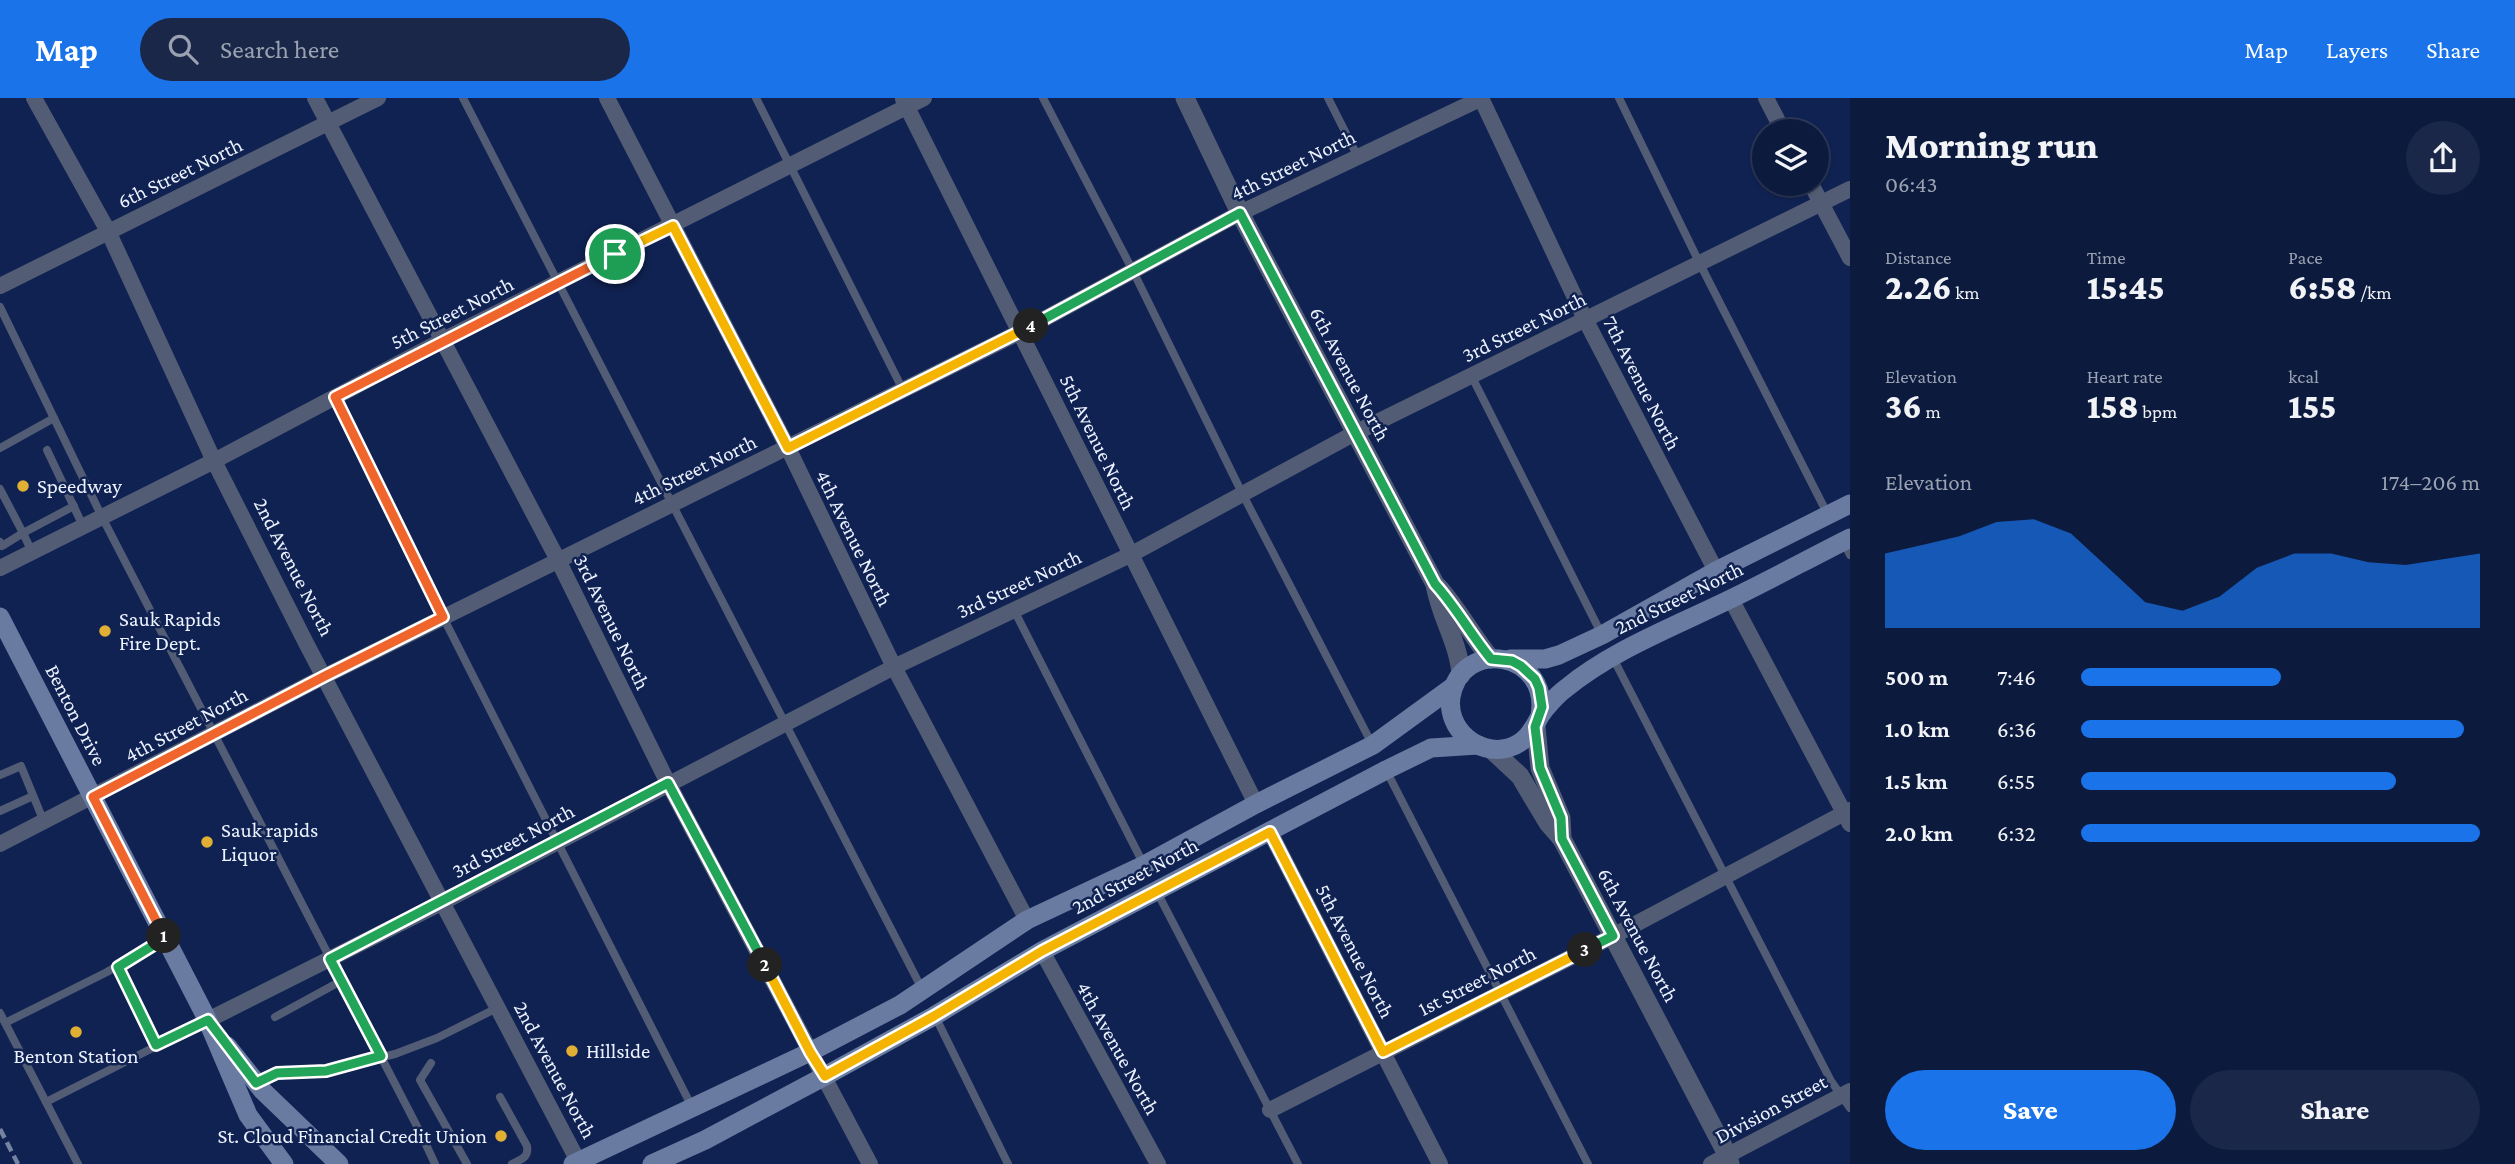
<!DOCTYPE html>
<html lang="en">
<head>
<meta charset="utf-8">
<style>
	:root { --surface:#0c1a3e; --page:#1a2749; --text:#f1f3f6; --muted:#9aa1b0; --line:#2c3858; --accent:#1a73e8 }
	body { margin:0; font-family:"Crimson Pro",serif; background:var(--page); color:var(--text); height:100vh; display:flex; flex-direction:column; font-size:26px; white-space:nowrap }
	* { box-sizing:border-box; margin:0 }
	p { font-size:23px; color:var(--muted) }
	.icon { flex:none; width:38px; height:38px; fill:none; stroke:currentColor; stroke-width:2; stroke-linecap:round; stroke-linejoin:round }
	.map { position:relative; flex:1; overflow:hidden }
	.sheet { display:flex; flex-direction:column; background:var(--surface); width:665px }
	.sheet>* { flex:none }
	.buttons { position:absolute; left:1752px; top:21px; display:grid; gap:14px }
	.buttons a { display:grid; place-items:center; width:77px; height:77px; border-radius:50%; background:var(--surface); box-shadow:0 2px 5px #0004,0 0 0 2px var(--line); font-size:35px }
	.pin { position:absolute; display:grid; place-items:center; width:60px; height:60px; color:#fff; margin:-30px; border:4px solid #fff; border-radius:50%; box-shadow:0 2px 7px #0007 }
	.km { position:absolute; width:35px; height:35px; margin:-18px; border-radius:50%; background:#222; color:#fff; font-size:19px; line-height:35px; text-align:center }
	.round { display:grid; place-items:center; flex:none; width:74px; height:74px; border-radius:37px; background:var(--page) }
	.headline { display:flex; align-items:center; justify-content:space-between; height:119px; padding:0 35px }
	h1 { font-size:38px; font-weight:800; line-height:52px }
	.stats { display:grid; grid-template-columns:repeat(3,1fr); gap:10px; height:119px; padding:7px 35px }
	.stats div { display:grid; align-content:center }
	.stats b { font-size:35px; font-weight:800 }
	.stats small { font-size:19px; font-weight:400 }
	.stats p { font-size:19px }
	.chart { height:196px; padding:14px 35px }
	.chart p { display:flex; justify-content:space-between }
	.chart svg { width:100%; height:126px; margin-top:7px; fill:var(--accent); opacity:.7 }
	.cta { display:flex; gap:14px; margin-top:auto; padding:14px 35px }
	.cta a { flex:1; height:80px; border-radius:42px; background:var(--accent); color:#fff; font-size:28px; font-weight:800; line-height:80px; text-align:center }
	.cta a+a { background:var(--page); color:var(--text) }
	ul { padding:0 35px; list-style:none; font-size:23px }
	li { display:grid; grid-template-columns:112px 84px 1fr; align-items:center; height:52px }
	li i { height:18px; border-radius:9px; background:var(--accent) }
	header { display:flex; align-items:center; gap:42px; box-sizing:border-box; height:98px; padding:0 35px; background:var(--accent); color:#fff }
	header strong { font-size:33px }
	nav { display:flex; gap:38px; margin-inline-start:auto; font-size:24px }
	.search { width:490px; height:63px; background:var(--page); display:flex; align-items:center; gap:18px; box-sizing:border-box; padding:0 24px; border-radius:38px; color:var(--muted); font-size:26px }
	main { display:flex; flex:1; min-height:0 }
	.map>svg:first-child { display:block }
	.lines { fill:none; stroke-linecap:round; stroke-linejoin:round }
	.service { stroke:#525d75; stroke-width:8 }
	.minor { stroke:#525d75; stroke-width:16 }
	.tertiary { stroke:#525d75; stroke-width:19 }
	.secondary { stroke:#6a7ba1; stroke-width:19 }
	.rail { stroke:#7682a1; stroke-width:4.5; stroke-dasharray:10 5; stroke-linecap:butt }
	.split-1-casing { stroke:#fff; stroke-width:14 }
	.split-2-casing { stroke:#fff; stroke-width:14 }
	.split-3-casing { stroke:#fff; stroke-width:14 }
	.split-4-casing { stroke:#fff; stroke-width:14 }
	.split-5-casing { stroke:#fff; stroke-width:14 }
	.split-1 { stroke:#f0652b; stroke-width:9 }
	.split-2 { stroke:#22a559; stroke-width:9 }
	.split-3 { stroke:#f5b400; stroke-width:9 }
	.split-4 { stroke:#22a559; stroke-width:9 }
	.split-5 { stroke:#f5b400; stroke-width:9 }
	.poi-dot { fill:#e1af34; stroke:#102252; stroke-width:2.5 }
	.labels { text-anchor:middle; stroke-width:5; stroke-linejoin:round; paint-order:stroke }
	.street-label { font-size:21px; fill:#ecf2fe; stroke:#102252 }
	.poi-label { font-size:21px; fill:#ecf2fe; stroke:#102252; text-anchor:start }
</style>
</head>
<body>
<header>
<strong>Map</strong>
<div class="search"><svg class="icon" aria-label="search" viewBox="0 0 24 24"><circle cx="10" cy="10" r="6"/><path d="M15 15l6 6"/></svg>Search here</div>
<nav><a>Map</a><a>Layers</a><a>Share</a></nav>
</header>
<main>
<div class="map">
<svg width="1850" height="1066" viewBox="0 0 1850 1066">
	<rect width="100%" height="100%" fill="#102252"/>
	<g class="lines">
		<g class="service">
			<polyline points="463,0 922,891"/>
			<polyline points="756,0 903,292"/>
			<polyline points="1043,0 1133,173 1242,395 1372,646"/>
			<polyline points="1328,0 1358,59"/>
			<polyline points="1619,0 1700,166 1828,417"/>
			<polyline points="0,209 102,419 422,1038 435,1066"/>
			<polyline points="1471,277 1602,537"/>
			<polyline points="335,299 443,519 692,1009"/>
			<polyline points="0,350 54,320"/>
			<polyline points="47,352 83,428"/>
			<polyline points="0,391 23,435 74,408"/>
			<polyline points="1843,443 1850,457"/>
			<polyline points="0,444 2,448 23,435 32,454"/>
			<polyline points="1014,512 1144,767"/>
			<polyline points="1612,558 1831,983 1850,1010"/>
			<polyline points="1386,672 1588,1066"/>
			<polyline points="0,677 21,668 44,724"/>
			<polyline points="0,713 33,698"/>
			<polyline points="1156,792 1298,1066"/>
			<polyline points="118,869 156,947"/>
			<polyline points="0,915 78,1066"/>
			<polyline points="935,918 1008,1066"/>
			<polyline points="275,919 341,883"/>
			<polyline points="5,925 107,874 165,840"/>
			<polyline points="431,965 420,982 467,1066"/>
			<polyline points="256,985 277,975 326,973 395,956 437,940 497,910"/>
			<path d="M500,999L527,1048C529,1059 522,1061 512,1066"/>
			<polyline points="46,1004 208,922"/>
		</g>
		<g class="minor">
			<polyline points="34,0 108,133 214,363 306,545 578,1063"/>
			<polyline points="315,0 558,462 668,685 870,1066"/>
			<polyline points="607,0 788,350 894,569 1027,822"/>
			<polyline points="1481,0 1586,223 1716,473"/>
			<polyline points="1766,0 1783,33"/>
			<polyline points="903,1 1256,706"/>
			<polyline points="1811,86 1850,160"/>
			<polyline points="0,188 378,0"/>
			<polyline points="0,470 214,363 441,243 924,0"/>
			<polyline points="1731,501 1850,726"/>
			<polyline points="1270,734 1440,1066"/>
			<polyline points="0,746 325,578 1020,234 1240,115 1482,0"/>
			<polyline points="1042,853 1158,1066"/>
			<polyline points="208,922 441,805 894,569 1130,457 1355,335 1850,91"/>
			<polyline points="1270,1012 1613,838 1850,712"/>
			<polyline points="1711,1066 1850,993"/>
		</g>
		<g class="tertiary">
			<path d="M1185,0L1240,115L1435,486C1440,518 1459,545 1461,577"/>
			<path d="M1438,489C1458,511 1472,538 1491,561"/>
			<polyline points="1536,629 1540,670 1561,720 1562,741 1728,1058 1730,1066"/>
			<polyline points="1491,651 1520,678 1548,725 1562,741"/>
		</g>
		<g class="secondary">
			<polyline points="0,519 206,919 248,1017 284,1066"/>
			<polyline points="1510,561 1545,561 1559,557 1602,537 1716,473 1850,406"/>
			<path d="M1540,618C1551,553 1461,539 1451,599C1446,630 1477,658 1508,650C1526,645 1532,633 1540,618C1546,609 1557,597 1565,591C1610,554 1666,532 1718,507C1763,486 1806,462 1850,440"/>
			<polyline points="227,948 263,993 339,1066"/>
			<polyline points="573,1066 810,954 900,907 1027,822 1144,767 1256,706 1373,647 1454,588"/>
			<polyline points="652,1066 705,1042 825,978 934,918 1042,853 1386,672 1431,650 1478,647"/>
		</g>
		<polyline class="rail" points="0,1031 18,1066"/>
	</g>
	<g class="lines">
		<defs>
			<polyline id="split-1" points="164,838 93,699 325,578 443,519 335,299 615,156"/>
			<polyline id="split-2" points="164,838 165,840 118,869 156,947 208,922 256,985 277,975 326,973 381,958 330,861 668,685 765,867"/>
			<polyline id="split-3" points="765,867 810,954 825,978 934,918 1042,853 1270,734 1383,954 1585,852"/>
			<path id="split-4" d="M1031,228L1240,115L1435,486C1456,509 1471,537 1491,561L1512,563L1521,568L1535,581L1539,590L1542,609L1535,629L1540,670L1561,720L1562,741L1613,838L1585,852"/>
			<polyline id="split-5" points="615,156 673,128 788,350 1031,228"/>
		</defs>
		<use href="#split-1" class="split-1-casing"/>
		<use href="#split-2" class="split-2-casing"/>
		<use href="#split-3" class="split-3-casing"/>
		<use href="#split-4" class="split-4-casing"/>
		<use href="#split-5" class="split-5-casing"/>
		<use href="#split-1" class="split-1"/>
		<use href="#split-2" class="split-2"/>
		<use href="#split-3" class="split-3"/>
		<use href="#split-4" class="split-4"/>
		<use href="#split-5" class="split-5"/>
	</g>
	<g class="poi-dot">
		<circle cx="23" cy="388" r="7"/>
		<circle cx="105" cy="533" r="7"/>
		<circle cx="207" cy="744" r="7"/>
		<circle cx="76" cy="934" r="7"/>
		<circle cx="572" cy="953" r="7"/>
		<circle cx="501" cy="1038" r="7"/>
	</g>
	<g class="labels">
		<g class="street-label">
			<text transform="translate(1293 67) rotate(-26)" y="7">4th Street North</text>
			<text transform="translate(180 75) rotate(-26)" y="7">6th Street North</text>
			<text transform="translate(452 215) rotate(-27)" y="7">5th Street North</text>
			<text transform="translate(1524 229) rotate(-26)" y="7">3rd Street North</text>
			<text transform="translate(1350 276) rotate(62)" y="7">6th Avenue North</text>
			<text transform="translate(1642 285) rotate(63)" y="7">7th Avenue North</text>
			<text transform="translate(1098 344) rotate(64)" y="7">5th Avenue North</text>
			<text transform="translate(694 372) rotate(-26)" y="7">4th Street North</text>
			<text transform="translate(854 440) rotate(64)" y="7">4th Avenue North</text>
			<text transform="translate(294 469) rotate(63)" y="7">2nd Avenue North</text>
			<text transform="translate(1019 486) rotate(-25)" y="7">3rd Street North</text>
			<text transform="translate(1679 500) rotate(-26)" y="7">2nd Street North</text>
			<text transform="translate(612 524) rotate(64)" y="7">3rd Avenue North</text>
			<text transform="translate(76 617) rotate(63)" y="7">Benton Drive</text>
			<text transform="translate(186 627) rotate(-28)" y="7">4th Street North</text>
			<text transform="translate(513 743) rotate(-28)" y="7">3rd Street North</text>
			<text transform="translate(1135 778) rotate(-28)" y="7">2nd Street North</text>
			<text transform="translate(1638 837) rotate(62)" y="7">6th Avenue North</text>
			<text transform="translate(1355 853) rotate(63)" y="7">5th Avenue North</text>
			<text transform="translate(1477 883) rotate(-27)" y="7">1st Street North</text>
			<text transform="translate(1118 950) rotate(61)" y="7">4th Avenue North</text>
			<text transform="translate(555 972) rotate(62)" y="7">2nd Avenue North</text>
			<text transform="translate(1771 1011) rotate(-28)" y="7">Division Street</text>
		</g>
		<g class="poi-label">
			<text x="37" y="395">Speedway</text>
			<text x="119" y="528">Sauk Rapids<tspan x="119" dy="24">Fire Dept.</tspan></text>
			<text x="221" y="739">Sauk rapids<tspan x="221" dy="24">Liquor</tspan></text>
			<text x="586" y="960">Hillside</text>
			<text x="76" y="965" text-anchor="middle">Benton Station</text>
			<text x="487" y="1045" text-anchor="end">St. Cloud Financial Credit Union</text>
		</g>
	</g>
</svg>
<div class="buttons">
<a><svg class="icon" aria-label="layers" viewBox="0 0 24 24"><path d="M12 4l9 5-9 5-9-5zM3 14l9 5 9-5"/></svg></a>
</div>
<div class="pin" style="left:615px;top:156px;background:#1e9e55"><svg class="icon" aria-label="arrive" viewBox="0 0 24 24"><path d="M6 21V4h12l-3 4 3 4H6"/></svg></div>
<b class="km" style="left:164px;top:838px">1</b>
<b class="km" style="left:765px;top:867px">2</b>
<b class="km" style="left:1585px;top:852px">3</b>
<b class="km" style="left:1031px;top:228px">4</b>
</div>
<section class="sheet">
<div class="headline"><div><h1>Morning run</h1><p>06:43</p></div><a class="round"><svg class="icon" aria-label="share" viewBox="0 0 24 24"><path d="M12 15V3M7 8l5-5 5 5M5 13v7h14v-7"/></svg></a></div>
<div class="stats">
<div><p>Distance</p><b>2.26<small> km</small></b></div>
<div><p>Time</p><b>15:45</b></div>
<div><p>Pace</p><b>6:58<small> /km</small></b></div>
</div>
<div class="stats">
<div><p>Elevation</p><b>36<small> m</small></b></div>
<div><p>Heart rate</p><b>158<small> bpm</small></b></div>
<div><p>kcal</p><b>155</b></div>
</div>
<div class="chart"><p><span>Elevation</span>174–206 m</p>
<svg viewBox="0 0 160 44" preserveAspectRatio="none"><path d="M0 44V18L10 15L20 12L30 7L40 6L50 11L60 23L70 35L80 38L90 33L100 23L110 18L120 18L130 21L140 22L150 20L160 18V44z"/></svg>
</div>
<ul>
<li><b>500 m</b>7:46<i style="width:50%"></i></li>
<li><b>1.0 km</b>6:36<i style="width:96%"></i></li>
<li><b>1.5 km</b>6:55<i style="width:79%"></i></li>
<li><b>2.0 km</b>6:32<i style="width:100%"></i></li>
</ul>
<div class="cta"><a>Save</a><a>Share</a></div>
</section>
</main>
</body>
</html>
